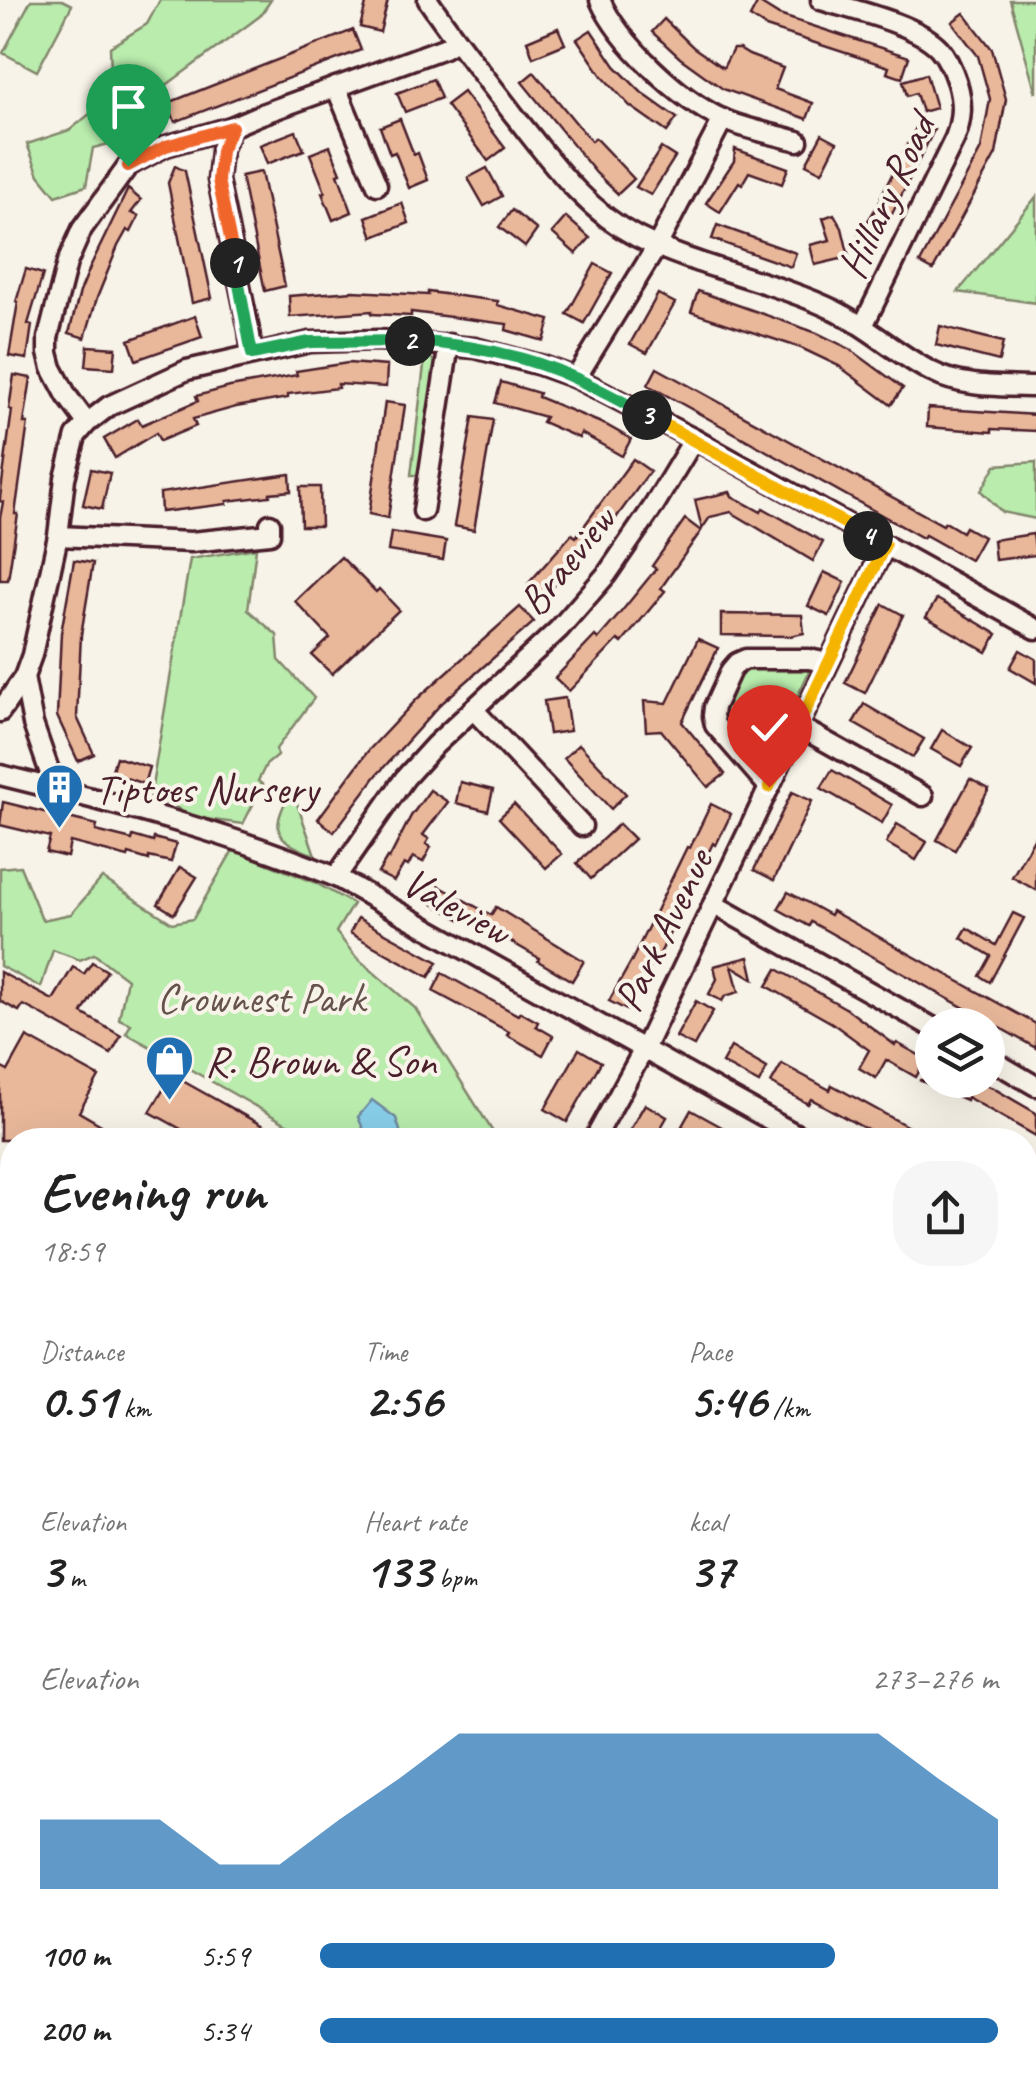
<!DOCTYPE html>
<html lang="en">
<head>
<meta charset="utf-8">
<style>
	:root { --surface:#fff; --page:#f6f6f6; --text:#222; --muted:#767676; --accent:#1f6fb2 }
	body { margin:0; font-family:Caveat,sans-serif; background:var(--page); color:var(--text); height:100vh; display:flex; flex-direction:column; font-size:38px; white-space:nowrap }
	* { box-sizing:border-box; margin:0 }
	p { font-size:32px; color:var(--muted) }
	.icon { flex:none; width:55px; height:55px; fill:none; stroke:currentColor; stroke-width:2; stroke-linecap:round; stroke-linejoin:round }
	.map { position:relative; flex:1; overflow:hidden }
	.sheet { position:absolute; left:0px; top:1128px; width:1038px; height:962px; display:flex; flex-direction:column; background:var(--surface); border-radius:40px 40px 0 0; box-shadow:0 10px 40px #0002 }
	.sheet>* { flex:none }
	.tools { position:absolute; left:915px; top:1008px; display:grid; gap:20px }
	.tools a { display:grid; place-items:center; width:90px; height:90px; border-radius:50%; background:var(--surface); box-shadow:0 10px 40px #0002; font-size:50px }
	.pin { position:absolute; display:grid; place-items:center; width:85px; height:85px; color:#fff; margin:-102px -42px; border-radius:50% 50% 50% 0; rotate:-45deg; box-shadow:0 0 10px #0007 }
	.pin .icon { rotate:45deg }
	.km { position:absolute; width:50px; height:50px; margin:-25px; border-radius:50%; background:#222; color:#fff; font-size:28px; line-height:50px; text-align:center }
	.round { display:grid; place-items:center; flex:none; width:105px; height:105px; border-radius:40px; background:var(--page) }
	.headline { display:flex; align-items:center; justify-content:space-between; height:170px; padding:0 40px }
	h1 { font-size:55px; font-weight:600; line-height:75px }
	.metrics { display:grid; grid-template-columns:repeat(3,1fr); gap:15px; height:170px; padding:10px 40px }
	.metrics div { display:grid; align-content:center }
	.metrics b { font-size:50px; font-weight:600 }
	.metrics small { font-size:28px; font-weight:400 }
	.metrics p { font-size:28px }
	.chart { height:280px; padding:20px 40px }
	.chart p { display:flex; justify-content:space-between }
	.chart svg { width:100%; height:180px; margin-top:10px; fill:var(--accent); opacity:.7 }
	ul { padding:0 40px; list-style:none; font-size:32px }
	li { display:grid; grid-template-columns:160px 120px 1fr; align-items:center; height:75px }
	li i { height:25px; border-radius:12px; background:var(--accent) }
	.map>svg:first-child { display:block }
	.green { fill:#b9ecad; stroke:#82866c; stroke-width:2.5 }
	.water { fill:#88cee9; stroke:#6f889d; stroke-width:2.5 }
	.building { fill:#e9b89b; stroke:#4a1f2b; stroke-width:2.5 }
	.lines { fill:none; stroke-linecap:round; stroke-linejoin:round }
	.street-casing { stroke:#4a1f2b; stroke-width:25 }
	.secondary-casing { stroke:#4a1f2b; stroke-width:32 }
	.street { stroke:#f7f3e8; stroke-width:18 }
	.secondary { stroke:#f7f3e8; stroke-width:25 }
	.split-1-casing { stroke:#fff; stroke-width:20 }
	.split-2-casing { stroke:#fff; stroke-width:20 }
	.split-3-casing { stroke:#fff; stroke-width:20 }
	.split-4-casing { stroke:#fff; stroke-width:20 }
	.split-5-casing { stroke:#fff; stroke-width:20 }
	.split-1 { stroke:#f0652b; stroke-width:12 }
	.split-2 { stroke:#22a559; stroke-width:12 }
	.split-3 { stroke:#22a559; stroke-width:12 }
	.split-4 { stroke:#f5b400; stroke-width:12 }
	.split-5 { stroke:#f5b400; stroke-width:12 }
	.labels { text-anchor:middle; stroke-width:8; stroke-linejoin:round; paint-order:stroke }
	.street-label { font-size:42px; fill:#4a1f2b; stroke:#f7f3e8 }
	.poi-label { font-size:42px; fill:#4a1f2b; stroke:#f7f3e8; text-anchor:start }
	.park-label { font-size:42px; fill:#66524c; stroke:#f7f3e8 }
</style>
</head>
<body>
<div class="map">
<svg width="1036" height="2089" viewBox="0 0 1036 2089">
	<rect width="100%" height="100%" fill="#f7f3e8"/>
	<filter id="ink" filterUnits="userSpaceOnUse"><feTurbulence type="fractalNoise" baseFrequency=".01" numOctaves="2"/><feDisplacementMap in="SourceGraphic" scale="20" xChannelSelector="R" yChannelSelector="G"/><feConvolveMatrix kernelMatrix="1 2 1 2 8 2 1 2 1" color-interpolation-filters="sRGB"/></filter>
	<g filter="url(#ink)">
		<g class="green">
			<polygon points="31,0 62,0 72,5 37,71 3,53"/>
			<polygon points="160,0 271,0 260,16 157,92 144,135 93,148 86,186 56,196 39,175 27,144 70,130 112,96 110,47 147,24"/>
			<polygon points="1010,0 1036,0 1036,93"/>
			<polygon points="1036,197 1036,303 958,292"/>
			<polygon points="425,357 431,358 437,365 421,470 419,475 411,475"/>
			<polygon points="1036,462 1036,519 1002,512 981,491 996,465"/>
			<polygon points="256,548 248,610 277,635 279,660 314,698 276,749 277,756 266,765 258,781 263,785 243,824 190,817 174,806 150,798 190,559"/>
			<path d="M751,666L802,668L809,672L764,767L759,766L720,721C720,702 731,672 751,666Z"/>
			<path d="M292,789L315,855C271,839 271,828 292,789Z"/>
			<polygon points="233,850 314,882 353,904 336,932 356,957 415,1008 498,1140 315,1140 126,1033 131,1024 119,1019 127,979 94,954 80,960 53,950 41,987 0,966 0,868 20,866 42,920 71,914 102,878 172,923 193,919"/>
			<polygon points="213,2078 334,2078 327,2089 206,2089"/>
		</g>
		<polygon class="water" points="372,1100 396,1118 403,1140 368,1140 358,1117"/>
		<g class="building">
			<polygon points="367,0 388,0 380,32 360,27"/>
			<polygon points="758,2 779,15 909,57 902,78 887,73 889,67 766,27 750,17"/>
			<polygon points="964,13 992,49 1006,99 996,154 933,270 920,263 981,149 990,99 978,56 952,22"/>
			<polygon points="664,19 693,47 723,68 733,49 739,49 749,55 783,68 775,89 813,103 807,119 723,89 680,58 652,32"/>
			<polygon points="558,28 565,44 533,57 527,41"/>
			<polygon points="353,30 361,50 175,122 168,103"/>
			<polygon points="591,30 615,66 642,93 677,118 667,132 630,106 602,76 577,39"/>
			<polygon points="534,72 591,141 595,138 634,179 618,194 596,173 522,82"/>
			<polygon points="926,74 936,108 922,112 916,93 907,96 903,81"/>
			<polygon points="433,79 441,98 405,112 397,93"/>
			<polygon points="463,92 505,148 488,161 446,105"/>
			<polygon points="400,119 414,155 418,153 428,180 409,188 395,152 390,154 380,127"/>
			<polygon points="919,122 934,130 890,218 872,247 857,238 883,197 881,196"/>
			<polygon points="296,131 304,150 267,164 260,145"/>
			<polygon points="822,134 837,142 822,172 806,164"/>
			<polygon points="330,146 341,173 338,174 352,212 333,220 322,193 325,192 310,154"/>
			<polygon points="661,148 675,157 651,195 636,187"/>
			<polygon points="735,149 788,168 782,184 749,172 742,184 739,182 720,212 706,203 734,161"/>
			<polygon points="175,166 185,171 212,298 192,303 168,183"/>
			<polygon points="487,168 502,196 484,206 468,178"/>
			<polygon points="261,172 285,286 265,291 241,176"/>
			<polygon points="128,189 141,200 131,213 139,216 131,232 127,230 118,246 97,298 85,338 69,333 80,292 91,265"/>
			<polygon points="402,203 409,223 373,237 366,217"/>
			<polygon points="512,210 537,230 525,247 499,227"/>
			<polygon points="834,214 842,228 849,257 815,265 810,245 830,240 823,218"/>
			<polygon points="566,217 590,238 576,254 552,233"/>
			<polygon points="717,225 796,253 791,267 712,239"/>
			<polygon points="595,264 612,273 584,323 567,314"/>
			<polygon points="26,269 43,274 28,324 32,325 27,359 9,356 18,302 16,302"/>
			<polygon points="353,291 428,295 428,292 498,301 497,305 550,320 544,341 506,330 507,324 411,312 411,316 372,314 372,311 290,317 289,296"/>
			<polygon points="698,291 817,333 850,349 903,388 891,405 839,366 801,348 691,312"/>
			<polygon points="658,294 675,303 647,353 630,344"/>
			<polygon points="195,316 202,337 136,360 129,340"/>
			<polygon points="940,326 1003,342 999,361 936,345"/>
			<polygon points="88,346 116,348 114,368 86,366"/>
			<polygon points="348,363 387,366 386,387 338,384 338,388 288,394 288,398 236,407 193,419 196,426 160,441 156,433 115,458 104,439 138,419 142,425 198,401 196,396 230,387 297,375 296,371"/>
			<polygon points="657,368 943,525 945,522 962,532 965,527 983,537 970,560 925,535 923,538 648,385"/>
			<polygon points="14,375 31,378 24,423 28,423 15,514 18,514 8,580 0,580 0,518 3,502 0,501 0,498 12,410 9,409"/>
			<polygon points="501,382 539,393 538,397 606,425 631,439 622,456 581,433 579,438 542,422 545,417 495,403"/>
			<polygon points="385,402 405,405 388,518 369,514"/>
			<polygon points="928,408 1036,415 1036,431 992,429 992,432 927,427"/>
			<polygon points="473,417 493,420 474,530 454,526"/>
			<polygon points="633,459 650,471 603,536 600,534 543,598 528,584 572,534 576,537"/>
			<polygon points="91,469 110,473 102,509 83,505"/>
			<polygon points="290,474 291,491 270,493 270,496 227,501 227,504 161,512 160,493"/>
			<polygon points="300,487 320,487 321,526 301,526"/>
			<polygon points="730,492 732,496 761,512 763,508 823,542 813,561 731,512 710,517 702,529 695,500"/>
			<polygon points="685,519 701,531 661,588 665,591 622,643 618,640 569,691 555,678 595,636 598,639 617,617 656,569 652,566"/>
			<polygon points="391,532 446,541 443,560 388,551"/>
			<polygon points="1033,534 1036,555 995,560 993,540"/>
			<polygon points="341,557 376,592 379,589 399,610 332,674 312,655 330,638 295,601"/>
			<polygon points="74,560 93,563 81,635 77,717 94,754 78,761 57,716 61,633"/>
			<polygon points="824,572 845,582 829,616 808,606"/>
			<polygon points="937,599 997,634 987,652 926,617"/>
			<polygon points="883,604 903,615 865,693 845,683"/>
			<polygon points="520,607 534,622 441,704 376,776 334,832 318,819 368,751 417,699"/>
			<polygon points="721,614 802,615 804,633 790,636 721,635"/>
			<polygon points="698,639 718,648 682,722 725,774 708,787 661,730 646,731 644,701 667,703"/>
			<polygon points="1020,650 1036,659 1036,683 1010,668"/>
			<polygon points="565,698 570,731 549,734 544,701"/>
			<polygon points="864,704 924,739 913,757 853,723"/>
			<polygon points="942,730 972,748 961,766 931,749"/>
			<polygon points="579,744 626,794 611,809 564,758"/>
			<polygon points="116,757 149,767 144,784 111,773"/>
			<polygon points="832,770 892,805 882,823 821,788"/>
			<polygon points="970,779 989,789 955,850 937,840"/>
			<polygon points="460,782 493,790 488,811 456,803"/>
			<polygon points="430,790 448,802 423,835 429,839 426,844 431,847 423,862 413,857 408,866 404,864 394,881 378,873 387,858 389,859 411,816"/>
			<polygon points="792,792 812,801 774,880 754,870"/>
			<polygon points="3,802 97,825 96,831 132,840 133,836 153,842 154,838 176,844 171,862 149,857 149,860 129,854 128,857 70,842 67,857 46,852 50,837 0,825"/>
			<polygon points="514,804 562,854 546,868 499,818"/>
			<polygon points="711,804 731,814 716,845 713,843 656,962 654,962 627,1010 609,1001 632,960 687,847 690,848"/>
			<polygon points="619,824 634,839 591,879 577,863"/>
			<polygon points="897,824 927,842 916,860 886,843"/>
			<polygon points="1036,835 1036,890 1012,877"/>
			<polygon points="180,867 197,877 174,914 158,904"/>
			<polygon points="430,881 491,915 496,907 584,961 572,981 538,961 539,958 463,914 460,919 421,897"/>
			<polygon points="788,892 830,915 832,911 1036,1024 1036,1048 811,922 809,926 778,909"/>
			<polygon points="1013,913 1024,918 990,982 980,976 991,956 961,938 967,928 996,945"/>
			<polygon points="358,918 438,962 429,977 350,933"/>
			<polygon points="749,957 754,979 732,966 739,992 725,996 722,1001 709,994 717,979 714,966"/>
			<polygon points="92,962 107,971 82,1013 121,1036 111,1054 35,1011 23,1005 19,1011 0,1001 0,972 53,1000 73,967 84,974"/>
			<polygon points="777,969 847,1009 895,1045 897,1043 926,1059 916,1077 886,1060 876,1078 859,1068 869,1050 832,1023 767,986"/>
			<polygon points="442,973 518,1015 520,1012 538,1022 536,1026 553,1036 543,1055 507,1035 509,1032 433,991"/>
			<polygon points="696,1001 713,1011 694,1046 676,1037"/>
			<polygon points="27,1037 99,1077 79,1112 127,1140 0,1140 0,1067 8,1071"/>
			<polygon points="731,1047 767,1068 759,1083 722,1063"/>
			<polygon points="579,1049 601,1062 567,1122 545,1109"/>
			<polygon points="782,1064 830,1090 832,1085 912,1129 906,1140 886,1140 811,1099 808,1104 771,1083"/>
			<polygon points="172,1075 288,1140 201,1140 150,1112"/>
			<polygon points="919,1080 971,1080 993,1088 1036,1113 1036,1136 967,1097 966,1100"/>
			<polygon points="645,1104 667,1117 654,1140 624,1140"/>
			<polygon points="691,1110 720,1126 744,1140 708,1140 682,1126"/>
		</g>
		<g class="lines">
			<defs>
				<g id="street">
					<path d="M428,0C455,40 485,77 514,115C550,160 585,210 637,237C701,269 772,280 836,311C870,328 898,355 932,372C962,388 1003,386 1036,387"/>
					<path d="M600,0C619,43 679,99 722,119C745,129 773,134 798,141"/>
					<path d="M821,0C853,10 917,24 939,48C948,58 953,71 957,83C963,103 962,119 955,138L863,326"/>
					<polyline points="336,87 377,185"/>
					<polyline points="252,354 249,330 218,180 221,151 231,127 259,115 444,48 456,41"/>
					<polyline points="576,378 657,246 723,119"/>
					<polyline points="87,423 67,396 52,368 48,353 48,338 67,263 82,229 128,166 166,146 231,127"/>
					<polyline points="423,511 449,344"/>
					<polyline points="58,536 191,542 270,534 270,524"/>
					<polyline points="24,677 33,724 51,776 50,787"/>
					<polyline points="473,709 582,826"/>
					<polyline points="0,712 24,677 32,655 58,536 65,478 76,436 87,423 109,406 187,370 310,342 379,340 475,348 540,365 576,378 694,439 1036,629"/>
					<polyline points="798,726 923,796"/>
					<path d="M0,775C114,803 227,832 336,877L806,1140"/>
					<polyline points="769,787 715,725 713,716 714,707 731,670 737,663 746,659 809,659 828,663"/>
					<polyline points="336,877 405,778 435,745 559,629 607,574 653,507 694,439"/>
					<polyline points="713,904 932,1027"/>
					<polyline points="988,1058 1036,1086"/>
					<polyline points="594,1140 644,1049 885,545"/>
					<polyline points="1025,1261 1036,1267"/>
					<polyline points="1025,1375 1036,1354"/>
					<polyline points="1025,1483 1036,1487"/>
					<polyline points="0,1522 12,1506"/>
					<polyline points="0,1606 12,1611"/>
					<polyline points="1025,1671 1036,1672"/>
					<polyline points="1025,1806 1036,1808"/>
					<polyline points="755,2078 798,2089"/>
					<polyline points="575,2089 578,2078"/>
				</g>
				<g id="secondary">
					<polyline points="0,1765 12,1770"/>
					<polyline points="1025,1967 1036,1968"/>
				</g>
			</defs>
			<use href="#street" class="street-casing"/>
			<use href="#secondary" class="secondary-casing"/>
			<use href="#street" class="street"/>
			<use href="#secondary" class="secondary"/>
		</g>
	</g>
	<g class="lines" filter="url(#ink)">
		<defs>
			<polyline id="split-1" points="128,166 166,146 232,127 221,151 218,180 235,263"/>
			<polyline id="split-2" points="235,263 252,354 310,342 410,341"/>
			<path id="split-3" d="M410,341C467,344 525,355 577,379C601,390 624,403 647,415"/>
			<polyline id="split-4" points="647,415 868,536"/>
			<polyline id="split-5" points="769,787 885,545 868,536"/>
		</defs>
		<use href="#split-1" class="split-1-casing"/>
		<use href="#split-2" class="split-2-casing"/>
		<use href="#split-3" class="split-3-casing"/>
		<use href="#split-4" class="split-4-casing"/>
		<use href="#split-5" class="split-5-casing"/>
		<use href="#split-1" class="split-1"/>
		<use href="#split-2" class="split-2"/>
		<use href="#split-3" class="split-3"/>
		<use href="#split-4" class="split-4"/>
		<use href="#split-5" class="split-5"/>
	</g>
	<defs>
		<symbol id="building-pin" viewBox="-11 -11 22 30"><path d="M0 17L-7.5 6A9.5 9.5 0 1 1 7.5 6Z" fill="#1f6fb2" stroke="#f7f3e8"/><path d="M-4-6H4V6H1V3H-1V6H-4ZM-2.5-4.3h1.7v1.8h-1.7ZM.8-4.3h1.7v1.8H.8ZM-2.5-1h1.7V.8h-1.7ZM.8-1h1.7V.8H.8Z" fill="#fff"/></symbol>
		<symbol id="shop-pin" viewBox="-11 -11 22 30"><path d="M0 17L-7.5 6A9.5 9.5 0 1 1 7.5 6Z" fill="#1f6fb2" stroke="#f7f3e8"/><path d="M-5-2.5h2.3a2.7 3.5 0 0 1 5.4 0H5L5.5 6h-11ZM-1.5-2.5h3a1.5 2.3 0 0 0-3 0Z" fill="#fff"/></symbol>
	</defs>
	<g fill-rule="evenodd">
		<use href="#building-pin" x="32" y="760" width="55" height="75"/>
		<use href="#shop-pin" x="142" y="1032" width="55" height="75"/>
	</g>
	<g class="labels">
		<g class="street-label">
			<text transform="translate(885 196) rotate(-65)" y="15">Hillary Road</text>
			<text transform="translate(566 560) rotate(-51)" y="15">Braeview</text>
			<text transform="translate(457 905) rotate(29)" y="15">Valeview</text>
			<text transform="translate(662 930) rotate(-64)" y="15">Park Avenue</text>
		</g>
		<g class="poi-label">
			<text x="95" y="803">Tiptoes Nursery</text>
			<text x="205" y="1075">R. Brown &amp; Son</text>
		</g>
		<g class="park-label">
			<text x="261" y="1012">Crownest Park</text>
		</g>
	</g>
</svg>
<div class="tools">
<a><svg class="icon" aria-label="layers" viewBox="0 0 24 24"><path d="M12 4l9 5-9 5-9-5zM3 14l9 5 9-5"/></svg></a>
</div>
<div class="pin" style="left:128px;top:166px;background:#1e9e55"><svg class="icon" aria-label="arrive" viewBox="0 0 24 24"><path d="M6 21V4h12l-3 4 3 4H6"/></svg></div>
<div class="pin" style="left:769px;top:787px;background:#d93025"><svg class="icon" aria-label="check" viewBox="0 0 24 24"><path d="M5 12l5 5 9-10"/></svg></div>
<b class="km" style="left:235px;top:263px">1</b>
<b class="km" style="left:410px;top:341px">2</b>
<b class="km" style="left:647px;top:415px">3</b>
<b class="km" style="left:868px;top:536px">4</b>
<section class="sheet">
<div class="headline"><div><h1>Evening run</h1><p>18:59</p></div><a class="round"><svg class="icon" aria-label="share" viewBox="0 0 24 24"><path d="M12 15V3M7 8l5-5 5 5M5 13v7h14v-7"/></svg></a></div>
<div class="metrics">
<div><p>Distance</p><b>0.51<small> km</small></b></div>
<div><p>Time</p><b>2:56</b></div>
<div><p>Pace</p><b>5:46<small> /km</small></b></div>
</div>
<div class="metrics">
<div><p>Elevation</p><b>3<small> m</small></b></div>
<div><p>Heart rate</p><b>133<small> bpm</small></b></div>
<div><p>kcal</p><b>37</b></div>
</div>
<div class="chart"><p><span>Elevation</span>273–276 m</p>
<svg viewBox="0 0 160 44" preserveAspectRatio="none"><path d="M0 44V27L10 27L20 27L30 38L40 38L50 27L60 17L70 6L80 6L90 6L100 6L110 6L120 6L130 6L140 6L150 17L160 27V44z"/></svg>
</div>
<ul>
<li><b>100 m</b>5:59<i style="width:76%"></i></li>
<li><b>200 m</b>5:34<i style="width:100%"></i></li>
</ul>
</section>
</div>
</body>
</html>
